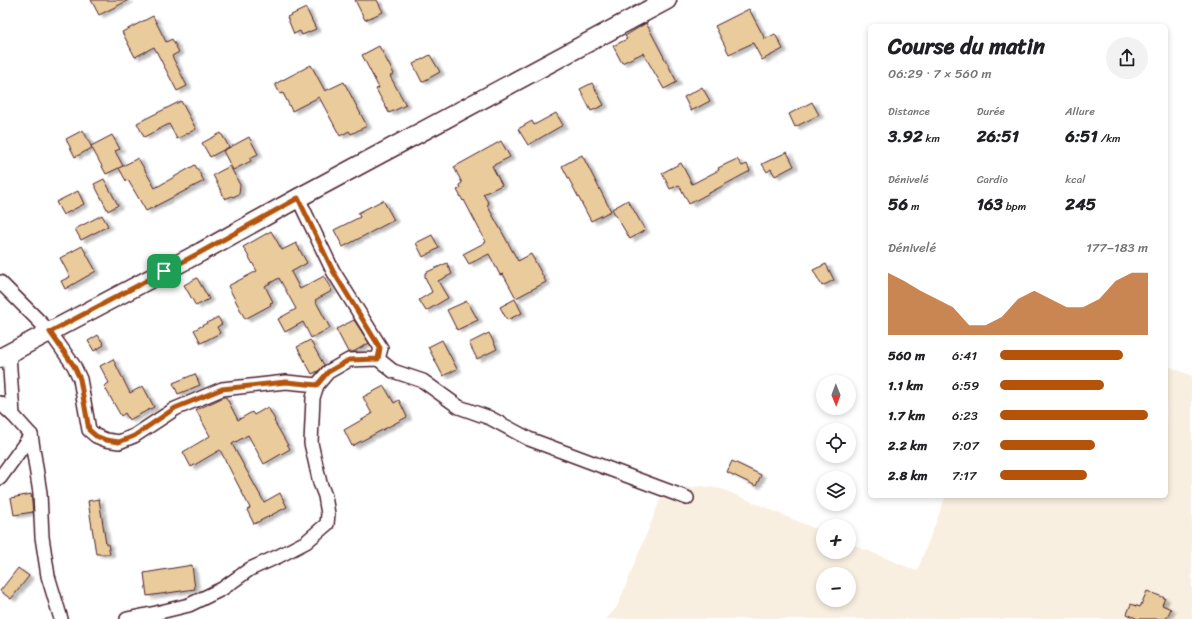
<!DOCTYPE html>
<html lang="fr">
<head>
<meta charset="utf-8">
<style>
	:root { --surface:#fff; --page:#f2f2f2; --text:#202124; --muted:#757577; --accent:#b45309 }
	body { margin:0; font-family:Sriracha,sans-serif; background:var(--page); color:var(--text); height:100vh; display:flex; flex-direction:column; font-size:15px; white-space:nowrap }
	* { box-sizing:border-box; margin:0 }
	p { font-size:13px; color:var(--muted) }
	.icon { flex:none; width:22px; height:22px; fill:none; stroke:currentColor; stroke-width:2; stroke-linecap:round; stroke-linejoin:round }
	.map { position:relative; flex:1; overflow:hidden }
	.details { position:absolute; left:868px; top:24px; width:300px; height:474px; display:flex; flex-direction:column; background:var(--surface); border-radius:6px; box-shadow:0 2px 6px #0003 }
	.details>* { flex:none }
	.needle { width:26px; rotate:179deg }
	.fabs { position:absolute; left:816px; top:375px; display:grid; gap:8px }
	.fabs a { display:grid; place-items:center; width:40px; height:40px; border-radius:50%; background:var(--surface); box-shadow:0 2px 6px #0003; font-size:20px }
	.pin { position:absolute; display:grid; place-items:center; width:34px; height:34px; color:#fff; margin:-17px; border-radius:8px; box-shadow:0 2px 6px #0006 }
	.round { display:grid; place-items:center; flex:none; width:42px; height:42px; border-radius:21px; background:var(--page) }
	.summary { display:flex; align-items:center; justify-content:space-between; height:68px; padding:0 20px }
	h1 { font-size:22px; font-weight:700; line-height:30px }
	.metrics { display:grid; grid-template-columns:repeat(3,1fr); gap:6px; height:68px; padding:4px 20px }
	.metrics div { display:grid; align-content:center }
	.metrics b { font-size:17px; font-weight:700 }
	.metrics small { font-size:11px; font-weight:400 }
	.metrics p { font-size:11px }
	.chart { height:112px; padding:8px 20px }
	.chart p { display:flex; justify-content:space-between }
	.chart svg { width:100%; height:72px; margin-top:4px; fill:var(--accent); opacity:.7 }
	ul { padding:0 20px; list-style:none; font-size:13px }
	li { display:grid; grid-template-columns:64px 48px 1fr; align-items:center; height:30px }
	li i { height:10px; border-radius:5px; background:var(--accent) }
	.map>svg:first-child { display:block }
	.built { fill:#f8efe1; fill-rule:evenodd }
	.building { fill:#e9cb9c; stroke:#4a1f2b; filter:url(#shadow) }
	.lines { fill:none; stroke-linecap:round; stroke-linejoin:round }
	.street-casing { stroke:#4a1f2b; stroke-width:16 }
	.secondary-casing { stroke:#4a1f2b; stroke-width:21 }
	.street { stroke:#fff; stroke-width:13 }
	.secondary { stroke:#fff; stroke-width:18 }
	.route-casing { stroke:#fff; stroke-width:8 }
	.route { stroke:#b45309; stroke-width:5 }
</style>
</head>
<body>
<div class="map">
<svg width="1192" height="619" viewBox="0 0 1192 619">
	<defs>
		<filter id="shadow"><feDropShadow dx="4.5" dy="2.5" stdDeviation="1" flood-color="#0004"/></filter>
	</defs>
	<rect width="100%" height="100%" fill="#fff"/>
	<filter id="ink" filterUnits="userSpaceOnUse"><feTurbulence type="fractalNoise" baseFrequency=".025" numOctaves="2"/><feDisplacementMap in="SourceGraphic" scale="8" xChannelSelector="R" yChannelSelector="G"/><feConvolveMatrix kernelMatrix="1 2 1 2 8 2 1 2 1" color-interpolation-filters="sRGB"/></filter>
	<g filter="url(#ink)">
		<path class="built" d="M1166,365L1192,376V619H606L617,607L660,500L683,488L703,486L722,489L823,532V552H849V543L917,571L946,496H1166ZM823,574H849V600H823Z"/>
		<g class="building">
			<polygon points="91,0 129,0 99,15"/>
			<polygon points="355,0 377,0 383,12 365,20"/>
			<polygon points="306,8 316,29 302,35 300,31 294,34 287,17"/>
			<polygon points="749,9 765,39 775,34 783,49 762,60 753,43 729,54 715,26"/>
			<polygon points="153,16 166,42 172,39 179,52 172,56 187,86 177,91 154,47 135,57 122,32"/>
			<polygon points="646,23 677,82 664,89 643,53 622,63 613,46 627,39 625,36"/>
			<polygon points="379,46 394,74 390,76 406,105 389,113 376,89 379,88 362,55"/>
			<polygon points="430,55 440,72 422,82 413,64"/>
			<polygon points="311,65 325,91 344,82 367,126 351,134 349,131 340,136 319,97 292,111 283,93 280,94 275,84"/>
			<polygon points="592,83 604,105 591,111 580,89"/>
			<polygon points="702,87 710,101 691,111 684,97"/>
			<polygon points="181,101 196,129 177,139 169,124 144,137 137,123"/>
			<polygon points="812,102 819,115 795,127 789,114"/>
			<polygon points="556,113 563,125 528,145 518,129 532,121 534,125"/>
			<polygon points="83,130 92,148 75,157 66,139"/>
			<polygon points="221,133 229,147 210,157 202,143"/>
			<polygon points="112,135 120,149 115,151 123,166 106,174 91,146"/>
			<polygon points="249,137 258,154 250,158 251,161 233,170 223,151"/>
			<polygon points="501,141 510,157 492,166 502,185 483,194 489,204 487,205 518,261 531,254 546,282 516,298 503,274 500,275 489,254 469,264 463,254 486,242 464,200 463,201 457,190 461,188 459,185 462,183 454,167"/>
			<polygon points="787,152 794,166 775,176 771,169 767,172 762,164"/>
			<polygon points="582,155 611,211 591,221 562,166"/>
			<polygon points="138,158 155,188 195,165 204,181 146,211 128,180 126,181 119,168"/>
			<polygon points="737,159 742,166 747,164 750,171 689,204 679,185 670,189 662,173 681,163 692,184 719,170 718,168"/>
			<polygon points="230,166 240,185 239,194 233,197 232,196 225,199 213,175"/>
			<polygon points="104,179 118,205 108,211 94,184"/>
			<polygon points="78,191 84,204 63,215 56,202"/>
			<polygon points="383,200 394,220 343,247 334,230 360,217 358,213"/>
			<polygon points="628,200 645,230 630,239 612,209"/>
			<polygon points="102,215 108,226 81,240 75,229"/>
			<polygon points="271,231 282,250 296,243 307,263 291,272 300,289 324,276 332,291 315,300 330,328 311,338 303,322 285,332 278,319 296,309 279,278 265,286 273,302 270,303 271,305 245,319 228,286 257,271 243,247"/>
			<polygon points="432,235 439,248 423,257 416,243"/>
			<polygon points="82,246 96,271 65,289 61,281 70,277 60,258"/>
			<polygon points="447,263 452,274 438,281 448,298 426,311 419,300 432,292 425,277 425,273"/>
			<polygon points="826,264 834,280 822,286 813,270"/>
			<polygon points="197,278 209,299 196,306 184,285"/>
			<polygon points="515,299 522,313 507,320 500,307"/>
			<polygon points="467,301 478,320 457,330 447,310"/>
			<polygon points="218,317 222,324 217,327 220,333 201,343 194,330"/>
			<polygon points="354,320 369,343 353,352 348,352 336,329"/>
			<polygon points="489,333 497,349 477,359 469,343"/>
			<polygon points="98,335 104,345 94,351 88,341"/>
			<polygon points="310,340 324,365 320,370 312,374 297,347"/>
			<polygon points="442,340 457,369 443,376 428,347"/>
			<polygon points="113,359 130,393 143,386 154,407 129,420 125,413 121,416 104,386 109,383 100,366"/>
			<polygon points="195,374 200,385 178,394 173,383"/>
			<polygon points="384,386 394,403 399,400 407,417 352,446 344,430 372,414 363,397"/>
			<polygon points="224,397 226,397 238,420 252,412 254,415 268,407 275,420 274,421 290,449 264,464 248,435 232,444 264,502 280,493 287,507 254,524 247,510 250,508 220,450 191,467 183,452 210,436 196,410"/>
			<polygon points="732,461 761,475 756,486 727,472"/>
			<polygon points="31,494 33,512 14,515 11,498"/>
			<polygon points="99,499 106,544 108,544 110,554 96,554 88,501"/>
			<polygon points="192,565 195,589 147,596 144,573"/>
			<polygon points="18,568 29,576 11,599 0,591"/>
			<polygon points="1147,591 1165,598 1162,605 1171,609 1166,619 1138,619 1127,614 1131,604 1140,607"/>
		</g>
		<g class="lines">
			<defs>
				<g id="street">
					<polyline points="298,198 333,271 381,348 378,359"/>
					<polyline points="0,282 50,332 74,366 80,379 89,430 96,436 106,440 119,442 134,436 175,409 222,389 286,382 317,385"/>
					<polyline points="9,354 13,415 31,435 40,493 42,537 48,576 61,619"/>
					<polyline points="0,403 13,415"/>
					<polyline points="0,478 31,435"/>
					<polyline points="127,619 156,613 189,605 222,589 250,569 279,556 306,542 327,524 328,514 325,496 320,483 311,443 313,398 317,385 328,372 349,360 378,359 393,371 423,381 459,407 490,418 529,439 687,498"/>
				</g>
				<polyline id="secondary" points="0,358 201,252 298,198 667,0"/>
			</defs>
			<use href="#street" class="street-casing"/>
			<use href="#secondary" class="secondary-casing"/>
			<use href="#street" class="street"/>
			<use href="#secondary" class="secondary"/>
		</g>
	</g>
	<g class="lines" filter="url(#ink)">
		<defs>
			<polygon id="route" points="298,198 333,271 380,348 378,359 349,360 328,372 317,385 286,382 222,389 175,408 134,436 119,442 106,440 96,436 89,430 80,379 74,366 50,332 201,252"/>
		</defs>
		<use href="#route" class="route-casing"/>
		<use href="#route" class="route"/>
	</g>
</svg>
<div class="fabs">
<a><svg class="needle" viewBox="-14 -14 28 28"><path d="M0-13l5 13h-10z" fill="#e53935"/><path d="M0 13l5-13h-10z" fill="#757577"/></svg></a>
<a><svg class="icon" aria-label="locate" viewBox="0 0 24 24"><circle cx="12" cy="12" r="6"/><path d="M12 2v4M12 18v4M2 12h4M18 12h4"/></svg></a>
<a><svg class="icon" aria-label="layers" viewBox="0 0 24 24"><path d="M12 4l9 5-9 5-9-5zM3 14l9 5 9-5"/></svg></a>
<a>+</a>
<a>−</a>
</div>
<div class="pin" style="left:164px;top:271px;background:#1e9e55"><svg class="icon" aria-label="arrive" viewBox="0 0 24 24"><path d="M6 21V4h12l-3 4 3 4H6"/></svg></div>
<section class="details">
<div class="summary"><div><h1>Course du matin</h1><p>06:29 · 7 × 560 m</p></div><a class="round"><svg class="icon" aria-label="share" viewBox="0 0 24 24"><path d="M12 15V3M7 8l5-5 5 5M5 13v7h14v-7"/></svg></a></div>
<div class="metrics">
<div><p>Distance</p><b>3.92<small> km</small></b></div>
<div><p>Durée</p><b>26:51</b></div>
<div><p>Allure</p><b>6:51<small> /km</small></b></div>
</div>
<div class="metrics">
<div><p>Dénivelé</p><b>56<small> m</small></b></div>
<div><p>Cardio</p><b>163<small> bpm</small></b></div>
<div><p>kcal</p><b>245</b></div>
</div>
<div class="chart"><p><span>Dénivelé</span>177–183 m</p>
<svg viewBox="0 0 160 44" preserveAspectRatio="none"><path d="M0 44V6L10 11L20 17L30 22L40 27L50 38L60 38L70 33L80 22L90 17L100 22L110 27L120 27L130 22L140 11L150 6L160 6V44z"/></svg>
</div>
<ul>
<li><b>560 m</b>6:41<i style="width:83%"></i></li>
<li><b>1.1 km</b>6:59<i style="width:70%"></i></li>
<li><b>1.7 km</b>6:23<i style="width:100%"></i></li>
<li><b>2.2 km</b>7:07<i style="width:64%"></i></li>
<li><b>2.8 km</b>7:17<i style="width:59%"></i></li>
</ul>
</section>
</div>
</body>
</html>
